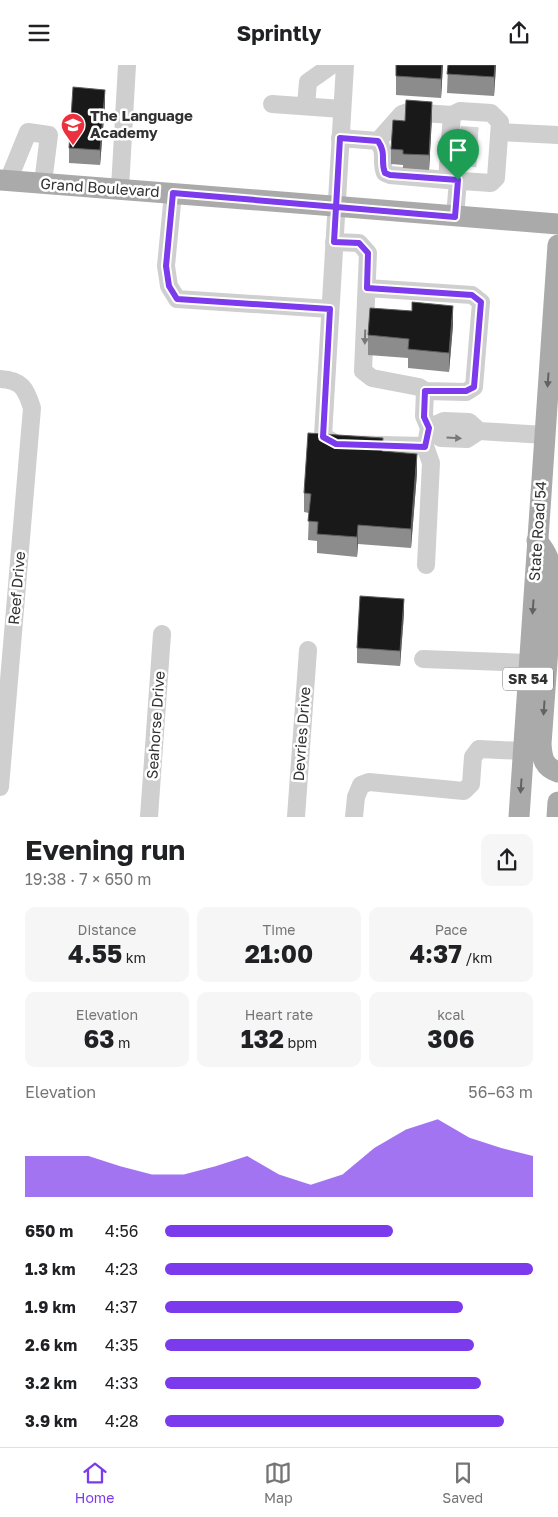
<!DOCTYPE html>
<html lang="en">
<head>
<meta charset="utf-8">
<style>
	:root { --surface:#fff; --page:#f6f6f6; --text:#202124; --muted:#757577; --line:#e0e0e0; --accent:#7c3aed }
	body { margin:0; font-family:"Golos Text",sans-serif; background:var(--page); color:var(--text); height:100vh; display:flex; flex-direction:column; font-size:19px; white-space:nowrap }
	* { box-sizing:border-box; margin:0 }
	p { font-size:16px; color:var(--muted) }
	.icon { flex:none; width:28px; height:28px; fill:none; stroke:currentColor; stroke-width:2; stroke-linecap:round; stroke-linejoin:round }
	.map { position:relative; height:752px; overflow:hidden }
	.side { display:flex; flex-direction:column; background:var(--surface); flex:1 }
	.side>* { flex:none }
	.pin { position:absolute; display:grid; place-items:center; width:42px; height:42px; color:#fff; margin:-51px -21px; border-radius:50% 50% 50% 0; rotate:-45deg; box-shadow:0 0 5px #0007 }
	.pin .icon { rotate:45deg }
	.round { display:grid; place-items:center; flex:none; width:52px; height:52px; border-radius:10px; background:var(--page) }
	.head { display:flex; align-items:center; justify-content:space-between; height:85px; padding:0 25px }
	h1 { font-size:28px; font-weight:700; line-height:38px }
	.figures { display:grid; grid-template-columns:repeat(3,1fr); gap:8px; height:85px; padding:5px 25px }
	.figures div { display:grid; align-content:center; border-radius:10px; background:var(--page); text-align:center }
	.figures b { font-size:25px; font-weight:700 }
	.figures small { font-size:14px; font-weight:400 }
	.figures p { font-size:14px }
	.chart { height:140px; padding:10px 25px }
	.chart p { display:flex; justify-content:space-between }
	.chart svg { width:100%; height:90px; margin-top:5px; fill:var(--accent); opacity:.7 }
	ul { padding:0 25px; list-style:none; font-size:16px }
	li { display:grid; grid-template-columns:80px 60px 1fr; align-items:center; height:38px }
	li i { height:12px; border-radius:6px; background:var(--accent) }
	header { display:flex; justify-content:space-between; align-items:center; height:65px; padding:0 25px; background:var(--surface); font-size:22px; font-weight:700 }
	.dock { display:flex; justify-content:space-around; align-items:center; height:70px; border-top:1px solid var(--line); background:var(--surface); font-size:14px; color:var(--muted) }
	.dock a { display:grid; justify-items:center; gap:2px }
	.dock .selected { color:var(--accent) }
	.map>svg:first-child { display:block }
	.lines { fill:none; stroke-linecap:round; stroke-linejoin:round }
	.minor-tunnel { stroke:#d6d6d6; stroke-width:18; stroke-dasharray:18 9; stroke-linecap:butt }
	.minor { stroke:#cfcfcf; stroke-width:18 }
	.major { stroke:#aaa; stroke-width:21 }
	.wall { fill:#8c8c8c }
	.shaded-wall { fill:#5e5e5e }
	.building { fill:#191919; stroke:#5e5e5e }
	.oneway { fill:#797979 }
	.oneway2 { fill:#626262 }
	.route-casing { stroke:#fff; stroke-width:10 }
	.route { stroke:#7c3aed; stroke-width:6 }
	.labels { text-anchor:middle; stroke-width:5; stroke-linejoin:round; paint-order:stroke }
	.shield { fill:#fff; stroke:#707070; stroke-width:1 }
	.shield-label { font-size:14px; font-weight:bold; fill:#323232 }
	.poi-label { font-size:15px; font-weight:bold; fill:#323232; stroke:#fff; text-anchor:start }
	.street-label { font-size:15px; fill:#323232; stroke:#fff }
</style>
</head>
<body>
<header><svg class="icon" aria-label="menu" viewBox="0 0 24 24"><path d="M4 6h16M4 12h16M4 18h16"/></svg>Sprintly<svg class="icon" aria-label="share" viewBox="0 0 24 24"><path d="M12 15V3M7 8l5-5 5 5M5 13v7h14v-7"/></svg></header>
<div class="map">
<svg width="558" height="752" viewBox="0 0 558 752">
	<rect width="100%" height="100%" fill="#fff"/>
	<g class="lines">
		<g class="minor-tunnel">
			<polyline points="460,70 487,72"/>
			<polyline points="459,92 485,94"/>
		</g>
		<g class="minor">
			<polyline points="345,0 323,371 336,379 425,381 431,398 426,500"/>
			<polyline points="272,39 342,44"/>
			<polyline points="306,41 308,17 332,0"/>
			<polygon points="460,46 491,48 500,57 496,113 491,118 447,115 452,50"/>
			<polyline points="500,67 558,70"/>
			<polyline points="340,73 378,76"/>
			<path d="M378,76C387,89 380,96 385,108L390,110L447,115"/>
			<polyline points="378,76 402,49 408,47 452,50"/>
			<polyline points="8,116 28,67 49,70 43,118"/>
			<polyline points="120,123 127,0"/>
			<polyline points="173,128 166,201 169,221 177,234 330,244"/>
			<polyline points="455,152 458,115"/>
			<polyline points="334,177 359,178 368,188 363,306 372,313 419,322 425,326 466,327 474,322 481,237 472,230 367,223"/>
			<path d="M0,314C22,315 26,324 32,343L0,722"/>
			<polyline points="425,326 424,351 429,363 427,374"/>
			<polyline points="479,366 469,357 444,356 429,363 441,373 467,374 479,366 545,370"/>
			<polyline points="423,594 529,598"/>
			<polyline points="149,752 162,569"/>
			<polyline points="296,752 308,585"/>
			<polyline points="354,752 356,732 361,720 369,717 464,726 471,719 473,692 479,684 523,686"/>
		</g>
		<g class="major">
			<path d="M0,115C186,128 372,145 558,159"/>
			<path d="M537,476C548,488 551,499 553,515L541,679C542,694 544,702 558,707"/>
			<polyline points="519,752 558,180"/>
			<polyline points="557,752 558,737"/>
		</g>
	</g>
	<g class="wall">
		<polygon points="443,0 441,33 396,30 396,11"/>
		<polygon points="448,0 496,0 494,31 447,28"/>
		<polygon points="105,40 100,100 69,98 69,83"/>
		<polygon points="432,52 429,105 403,103 403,100 391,99 391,84 405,56"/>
		<polygon points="453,260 449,307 408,303 408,293 368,290 368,270"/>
		<polygon points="417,408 411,483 358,479 357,492 317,488 317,476 308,475 309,448 304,447 304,428"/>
		<polygon points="404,548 400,601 357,598 357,583"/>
	</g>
	<g class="shaded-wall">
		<polygon points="442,0 443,0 441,33 441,14"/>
		<polygon points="495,0 496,0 494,31 494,12"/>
		<polygon points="105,25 105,40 100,100 100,85"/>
		<polygon points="432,37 432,52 429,105 429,90"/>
		<polygon points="453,241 453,260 449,307 449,288"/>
		<polygon points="417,389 417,408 411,483 411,464"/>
		<polygon points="358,460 358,479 357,492 357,472"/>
		<polygon points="404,534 404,548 400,601 400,586"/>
	</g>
	<g class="building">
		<polygon points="396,0 442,0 441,14 396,11"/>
		<polygon points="448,0 495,0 494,12 447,9"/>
		<polygon points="73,22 105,25 100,85 69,83"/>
		<polygon points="406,35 432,37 429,90 403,89 403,85 391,84 393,55 405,56"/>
		<polygon points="412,237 453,241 449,288 408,284 409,274 368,270 370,243 412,246"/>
		<polygon points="308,368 383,373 382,386 417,389 411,464 358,460 357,472 317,469 318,457 308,456 311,429 304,428"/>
		<polygon points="360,531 404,534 400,586 357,583"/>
	</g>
	<defs><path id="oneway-solid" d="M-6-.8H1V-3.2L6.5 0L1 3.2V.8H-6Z" transform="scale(1.25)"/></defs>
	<g class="oneway">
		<use href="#oneway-solid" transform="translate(365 272) rotate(92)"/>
		<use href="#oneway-solid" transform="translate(454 373) rotate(3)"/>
	</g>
	<g class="oneway2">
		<use href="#oneway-solid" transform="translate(548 315) rotate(94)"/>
		<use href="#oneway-solid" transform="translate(533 542) rotate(94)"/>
		<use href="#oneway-solid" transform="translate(544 643) rotate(94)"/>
		<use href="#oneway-solid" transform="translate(521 721) rotate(94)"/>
	</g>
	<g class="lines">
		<defs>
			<path id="route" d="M458,115L455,152L173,128L166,201L169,221L177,234L330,244L323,372L336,379L425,382L429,363L424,352L425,326H466L474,322L481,237L472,230L367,223L368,188L359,178L334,177L340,73L378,76C387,89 380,96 385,108L390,110L458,115"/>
		</defs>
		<use href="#route" class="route-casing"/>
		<use href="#route" class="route"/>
	</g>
	<defs>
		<symbol id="school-pin" viewBox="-11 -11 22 30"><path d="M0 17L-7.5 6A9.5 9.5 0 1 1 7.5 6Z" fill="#ed303e" stroke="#fff"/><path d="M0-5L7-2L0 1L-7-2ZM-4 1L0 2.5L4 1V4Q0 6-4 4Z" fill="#fff"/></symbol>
	</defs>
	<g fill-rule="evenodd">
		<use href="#school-pin" x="59" y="46" width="28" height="38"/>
	</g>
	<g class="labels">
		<rect class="shield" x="503" y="602.5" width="50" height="23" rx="4"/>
		<g class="shield-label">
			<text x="528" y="619">SR 54</text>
		</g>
		<g class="poi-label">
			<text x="90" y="56">The Language<tspan x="90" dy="17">Academy</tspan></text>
		</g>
		<g class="street-label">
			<text transform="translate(100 123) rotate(4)" y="5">Grand Boulevard</text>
			<text transform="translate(538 466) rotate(-86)" y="5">State Road 54</text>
			<text transform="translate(17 523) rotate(-85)" y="5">Reef Drive</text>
			<text transform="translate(156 660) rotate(-86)" y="5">Seahorse Drive</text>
			<text transform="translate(302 669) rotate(-86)" y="5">Devries Drive</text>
		</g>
	</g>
</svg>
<div class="pin" style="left:458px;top:115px;background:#1e9e55"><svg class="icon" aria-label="arrive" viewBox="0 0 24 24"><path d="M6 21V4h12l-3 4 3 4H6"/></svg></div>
</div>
<section class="side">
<div class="head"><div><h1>Evening run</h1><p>19:38 · 7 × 650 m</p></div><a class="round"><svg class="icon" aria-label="share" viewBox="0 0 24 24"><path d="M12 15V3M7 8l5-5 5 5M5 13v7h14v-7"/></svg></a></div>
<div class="figures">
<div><p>Distance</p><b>4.55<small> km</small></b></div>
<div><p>Time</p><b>21:00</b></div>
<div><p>Pace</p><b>4:37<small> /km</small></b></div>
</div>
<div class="figures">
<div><p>Elevation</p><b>63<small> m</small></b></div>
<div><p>Heart rate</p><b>132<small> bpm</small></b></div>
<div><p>kcal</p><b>306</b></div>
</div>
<div class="chart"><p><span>Elevation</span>56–63 m</p>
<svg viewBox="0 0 160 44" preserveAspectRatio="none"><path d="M0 44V24L10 24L20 24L30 29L40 33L50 33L60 29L70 24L80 33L90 38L100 33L110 20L120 11L130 6L140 15L150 20L160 24V44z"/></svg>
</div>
<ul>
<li><b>650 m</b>4:56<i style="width:62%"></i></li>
<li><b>1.3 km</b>4:23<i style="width:100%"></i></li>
<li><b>1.9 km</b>4:37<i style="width:81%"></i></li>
<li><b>2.6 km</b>4:35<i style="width:84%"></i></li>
<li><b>3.2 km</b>4:33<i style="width:86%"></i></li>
<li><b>3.9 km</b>4:28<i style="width:92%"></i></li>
</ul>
</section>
<nav class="dock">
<a class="selected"><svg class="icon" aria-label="home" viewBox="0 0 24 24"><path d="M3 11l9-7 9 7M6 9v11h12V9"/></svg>Home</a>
<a><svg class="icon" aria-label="map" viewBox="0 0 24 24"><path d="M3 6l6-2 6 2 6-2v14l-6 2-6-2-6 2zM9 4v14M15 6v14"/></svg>Map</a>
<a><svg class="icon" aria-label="saved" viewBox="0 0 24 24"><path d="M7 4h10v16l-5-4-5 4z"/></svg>Saved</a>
</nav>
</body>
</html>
